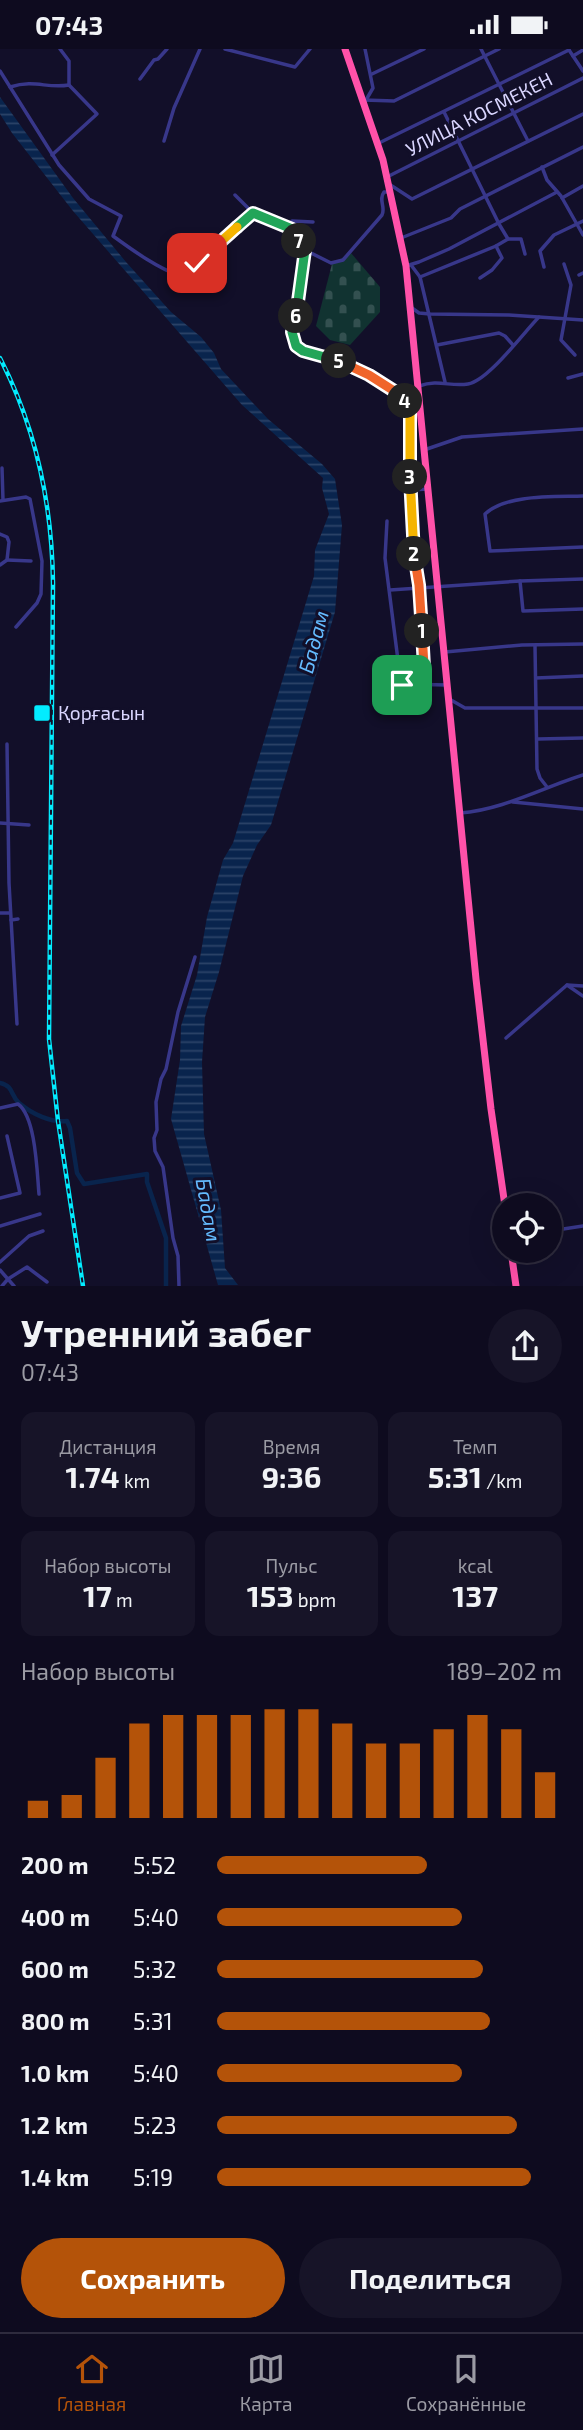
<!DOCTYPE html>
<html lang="ru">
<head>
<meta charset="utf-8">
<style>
	:root { --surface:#0e0b1f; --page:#171428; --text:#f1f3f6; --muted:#9b9ba4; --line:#2e2b3d; --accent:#b45309 }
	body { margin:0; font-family:"Exo 2",sans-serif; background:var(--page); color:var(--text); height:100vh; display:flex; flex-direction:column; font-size:26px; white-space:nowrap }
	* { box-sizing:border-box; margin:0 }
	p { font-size:23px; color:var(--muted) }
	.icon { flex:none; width:38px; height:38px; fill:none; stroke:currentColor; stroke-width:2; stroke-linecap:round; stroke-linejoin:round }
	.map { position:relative; height:1237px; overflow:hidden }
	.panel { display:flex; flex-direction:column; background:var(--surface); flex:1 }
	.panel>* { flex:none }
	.buttons { position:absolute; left:492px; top:1144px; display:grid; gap:14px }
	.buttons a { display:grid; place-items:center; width:70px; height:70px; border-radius:50%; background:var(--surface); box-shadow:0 7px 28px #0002,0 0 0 2px var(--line); font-size:35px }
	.pin { position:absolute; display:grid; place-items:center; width:60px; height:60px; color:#fff; margin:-30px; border-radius:14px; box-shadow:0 4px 10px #0006 }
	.km { position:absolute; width:35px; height:35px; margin:-18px; border-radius:50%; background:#222; color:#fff; font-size:19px; line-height:35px; text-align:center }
	.round { display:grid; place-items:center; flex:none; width:74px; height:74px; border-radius:37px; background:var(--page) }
	.head { display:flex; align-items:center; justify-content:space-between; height:119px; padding:0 21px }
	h1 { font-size:38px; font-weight:700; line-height:52px }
	.stats { display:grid; grid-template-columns:repeat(3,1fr); gap:10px; height:119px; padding:7px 21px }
	.stats div { display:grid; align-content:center; border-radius:14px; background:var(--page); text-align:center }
	.stats b { font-size:30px; font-weight:700 }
	.stats small { font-size:19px; font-weight:400 }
	.stats p { font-size:19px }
	.chart { height:196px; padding:14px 21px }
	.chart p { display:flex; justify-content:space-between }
	.chart svg { width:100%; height:126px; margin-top:7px; stroke:var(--accent); stroke-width:6 }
	.cta { display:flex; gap:14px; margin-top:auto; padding:14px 21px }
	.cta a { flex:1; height:80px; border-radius:42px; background:var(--accent); color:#fff; font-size:28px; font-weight:700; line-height:80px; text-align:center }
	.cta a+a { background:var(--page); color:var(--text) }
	ul { padding:0 21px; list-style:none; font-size:23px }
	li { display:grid; grid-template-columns:112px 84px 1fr; align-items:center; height:52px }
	li i { height:18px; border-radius:9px; background:var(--accent) }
	.status { display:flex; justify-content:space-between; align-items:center; height:49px; padding:0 35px; background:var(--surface); direction:ltr }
	.status svg { height:19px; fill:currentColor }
	.tabs { display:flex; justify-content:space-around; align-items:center; height:98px; border-top:2px solid var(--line); background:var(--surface); font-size:19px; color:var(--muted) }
	.tabs a { display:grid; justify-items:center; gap:4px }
	.tabs .active { color:var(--accent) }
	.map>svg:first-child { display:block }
	.cemetery { fill:url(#cemetery-stones) }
	.water { fill:url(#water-rules) }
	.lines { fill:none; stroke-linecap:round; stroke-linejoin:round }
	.river { stroke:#09244d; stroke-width:4.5 }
	.minor { stroke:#38378a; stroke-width:3.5 }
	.highway { stroke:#ff51a9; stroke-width:7 }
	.rail-casing { stroke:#02ecff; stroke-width:4.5 }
	.rail { stroke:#120f29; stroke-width:2; stroke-dasharray:5; stroke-linecap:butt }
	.split-1-casing { stroke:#fff; stroke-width:14 }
	.split-2-casing { stroke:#fff; stroke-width:14 }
	.split-3-casing { stroke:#fff; stroke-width:14 }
	.split-4-casing { stroke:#fff; stroke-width:14 }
	.split-5-casing { stroke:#fff; stroke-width:14 }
	.split-6-casing { stroke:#fff; stroke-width:14 }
	.split-7-casing { stroke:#fff; stroke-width:14 }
	.split-8-casing { stroke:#fff; stroke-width:14 }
	.split-9-casing { stroke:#fff; stroke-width:14 }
	.split-1 { stroke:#f0652b; stroke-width:9 }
	.split-2 { stroke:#f0652b; stroke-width:9 }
	.split-3 { stroke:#f5b400; stroke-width:9 }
	.split-4 { stroke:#f5b400; stroke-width:9 }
	.split-5 { stroke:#f0652b; stroke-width:9 }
	.split-6 { stroke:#22a559; stroke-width:9 }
	.split-7 { stroke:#22a559; stroke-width:9 }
	.split-8 { stroke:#22a559; stroke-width:9 }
	.split-9 { stroke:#f5b400; stroke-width:9 }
	.poi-dot { fill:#02ecff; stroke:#120f29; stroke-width:2.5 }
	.labels { text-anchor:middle; stroke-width:6; stroke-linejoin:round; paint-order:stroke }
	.street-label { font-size:19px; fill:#dad6ff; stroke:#120f29 }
	.poi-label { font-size:19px; fill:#dad6ff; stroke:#120f29; text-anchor:start }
	.water-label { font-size:21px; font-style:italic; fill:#64bbff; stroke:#120f29 }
</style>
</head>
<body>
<div class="status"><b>07:43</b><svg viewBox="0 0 49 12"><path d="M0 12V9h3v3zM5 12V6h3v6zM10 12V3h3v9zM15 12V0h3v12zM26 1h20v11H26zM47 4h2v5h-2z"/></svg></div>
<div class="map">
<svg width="583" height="1237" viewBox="0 0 583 1237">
	<defs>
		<pattern id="cemetery-stones" width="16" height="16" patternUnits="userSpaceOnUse" patternTransform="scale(1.75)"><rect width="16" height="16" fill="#113331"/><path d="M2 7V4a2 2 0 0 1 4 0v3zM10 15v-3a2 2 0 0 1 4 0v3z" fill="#335050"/></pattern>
		<pattern id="water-rules" width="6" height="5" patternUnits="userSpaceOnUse" patternTransform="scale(1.75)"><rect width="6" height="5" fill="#09244d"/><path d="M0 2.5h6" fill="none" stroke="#2c4368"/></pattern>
	</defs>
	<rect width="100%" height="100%" fill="#120f29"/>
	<polygon class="cemetery" points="351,204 380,238 380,263 350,296 330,291 316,277 332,215"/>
	<polygon class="water" points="0,48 73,149 126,213 171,263 201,288 214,304 221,320 268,370 322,415 335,430 342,476 335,563 271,776 257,796 243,827 219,923 205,968 202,1013 204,1085 221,1161 225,1219 238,1236 218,1236 171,1070 180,1011 181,977 197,926 207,868 223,811 233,794 314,527 315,501 329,465 322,439 323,429 242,356 73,162 12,84 0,65"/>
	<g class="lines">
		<path class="river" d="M0,1034C14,1037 10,1046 19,1054C32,1065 51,1074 67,1072L70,1079L77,1124L84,1135L147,1125V1133L166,1189V1237"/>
		<g class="minor">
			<polyline points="60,0 69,12 69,36"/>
			<polyline points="225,0 295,18 310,0"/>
			<polyline points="365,0 373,39 366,51"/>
			<polyline points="481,0 528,92"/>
			<polyline points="569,1 583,22"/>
			<polyline points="573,7 583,1"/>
			<path d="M0,22L59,116L89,150L121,167L113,187C135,203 156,218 182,228L253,164"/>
			<polyline points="372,25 424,0"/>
			<polyline points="140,30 154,11 158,10 167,0"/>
			<path d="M10,38C36,30 46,40 69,36L97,65L52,106"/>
			<polyline points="364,51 394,52 499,0"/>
			<polyline points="444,63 499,175 508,190 496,197 502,209 492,221 480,229"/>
			<polyline points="164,92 174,59 200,0"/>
			<polyline points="379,94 569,1"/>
			<polyline points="542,118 547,131 561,147 583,186"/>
			<polyline points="387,128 583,29"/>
			<polyline points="389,135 412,150 583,65"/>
			<path d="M235,146L255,166L292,180L305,201C303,215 290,285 293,292C296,302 338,312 350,318C365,324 391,335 402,347C410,355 405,359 419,365"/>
			<polyline points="562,149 583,137"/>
			<polyline points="292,180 292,172 313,173"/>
			<polyline points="401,189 451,169 460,160 583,98"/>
			<polyline points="508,190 521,190 525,205"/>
			<path d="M305,201L331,214L343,211L382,166C386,158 378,151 384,143H389"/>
			<polyline points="564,215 571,236 561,291 575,306"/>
			<polyline points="411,216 420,228"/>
			<polyline points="406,217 419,213 449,200 557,143"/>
			<polyline points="544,218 540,202 554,186 583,172"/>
			<polyline points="579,226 583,224"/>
			<polyline points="412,259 419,264 430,265 509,266 583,271"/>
			<polyline points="437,296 499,284 505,287 513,296"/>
			<polyline points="568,329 583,325"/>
			<polyline points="445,333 420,228 496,197"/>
			<path d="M419,337C439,330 450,338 468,335C488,332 524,283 539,268"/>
			<polyline points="410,362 413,498 419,536 425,636"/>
			<polyline points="424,401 462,388 583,380"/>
			<polyline points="2,419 3,451"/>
			<polyline points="410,441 428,440"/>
			<path d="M583,447C555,448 506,445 485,465L490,502L583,498"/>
			<polyline points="0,452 26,448 30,450 42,512 41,545 37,554 16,578"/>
			<polyline points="387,472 385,509 401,635 447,636"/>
			<polyline points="0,485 7,488 9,493 7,511 0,516"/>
			<polyline points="7,511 31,512"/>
			<polyline points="520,532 523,562 583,560"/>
			<polyline points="390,541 520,532 583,530"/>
			<polyline points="535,597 537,720 540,729 547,738"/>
			<polyline points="445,603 522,596 583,595"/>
			<polyline points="536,629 583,627"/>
			<polyline points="451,651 465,659 583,659"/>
			<polyline points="538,690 583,689"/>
			<polyline points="7,695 9,834 17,975"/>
			<polyline points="513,753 583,760"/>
			<path d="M460,764C502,761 542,739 583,726"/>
			<polyline points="0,774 29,776"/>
			<polyline points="0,864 10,864"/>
			<polyline points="11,871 18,870"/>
			<polyline points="567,936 583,947"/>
			<polyline points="506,989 567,936 583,937"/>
			<path d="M0,1059L18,1055C36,1068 37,1124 39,1145"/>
			<polyline points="0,1149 20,1144 7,1087"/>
			<polyline points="0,1177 40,1165"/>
			<polyline points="550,1182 583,1177"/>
			<polyline points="0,1213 29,1187 43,1182"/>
			<polyline points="0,1221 14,1237"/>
			<polyline points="2,1237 8,1230 27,1218 47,1233"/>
			<polyline points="179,1237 178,1207 173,1189 163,1118 155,1102 154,1089 157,1081 156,1053 161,1030 166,1020 178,963 195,908"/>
		</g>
		<g class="highway">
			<polyline points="345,0 383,111 406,217 476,930 491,1060 505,1157"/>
			<polyline points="511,1202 516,1237"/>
		</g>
		<defs>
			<path id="rail" d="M0,309C36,379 52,456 53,534L49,990L58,1072L83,1237"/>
		</defs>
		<use href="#rail" class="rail-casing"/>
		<use href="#rail" class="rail"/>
	</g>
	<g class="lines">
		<defs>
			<polyline id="split-1" points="402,636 425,636 422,582"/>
			<polyline id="split-2" points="414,505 419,536 422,582"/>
			<polyline id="split-3" points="410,428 414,505"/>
			<polyline id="split-4" points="405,352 410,361 410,428"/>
			<polyline id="split-5" points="339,312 369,326 402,347 405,352"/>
			<polyline id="split-6" points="296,267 292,283 296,297 303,302 339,312"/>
			<polyline id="split-7" points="296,267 305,201 299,192"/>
			<polyline id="split-8" points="237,178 253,164 292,180 299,192"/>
			<polyline id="split-9" points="197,214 237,178"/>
		</defs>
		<use href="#split-1" class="split-1-casing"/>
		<use href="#split-2" class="split-2-casing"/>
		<use href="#split-3" class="split-3-casing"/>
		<use href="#split-4" class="split-4-casing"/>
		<use href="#split-5" class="split-5-casing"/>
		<use href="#split-6" class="split-6-casing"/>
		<use href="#split-7" class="split-7-casing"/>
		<use href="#split-8" class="split-8-casing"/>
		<use href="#split-9" class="split-9-casing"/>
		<use href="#split-1" class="split-1"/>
		<use href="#split-2" class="split-2"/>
		<use href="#split-3" class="split-3"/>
		<use href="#split-4" class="split-4"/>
		<use href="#split-5" class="split-5"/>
		<use href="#split-6" class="split-6"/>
		<use href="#split-7" class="split-7"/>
		<use href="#split-8" class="split-8"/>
		<use href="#split-9" class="split-9"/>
	</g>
	<rect class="poi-dot" x="33" y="655" width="18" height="18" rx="3.5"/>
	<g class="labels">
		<g class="street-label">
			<text transform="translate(479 65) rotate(-27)" y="7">УЛИЦА КОСМЕКЕН</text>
		</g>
		<g class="poi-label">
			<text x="58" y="671">Қорғасын</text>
		</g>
		<g class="water-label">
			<text transform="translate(314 593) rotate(-75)" y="7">Бадам</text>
			<text transform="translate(208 1161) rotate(80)" y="7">Бадам</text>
		</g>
	</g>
</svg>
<div class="buttons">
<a><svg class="icon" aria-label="locate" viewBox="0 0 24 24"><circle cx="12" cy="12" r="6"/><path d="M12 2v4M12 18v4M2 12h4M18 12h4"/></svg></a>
</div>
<div class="pin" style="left:402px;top:636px;background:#1e9e55"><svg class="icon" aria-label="arrive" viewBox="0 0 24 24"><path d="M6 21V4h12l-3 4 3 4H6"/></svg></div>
<div class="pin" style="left:197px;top:214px;background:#d93025"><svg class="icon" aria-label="check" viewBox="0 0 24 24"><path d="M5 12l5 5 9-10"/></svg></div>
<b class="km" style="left:422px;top:582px">1</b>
<b class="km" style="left:414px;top:505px">2</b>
<b class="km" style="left:410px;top:428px">3</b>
<b class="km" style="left:405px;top:352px">4</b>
<b class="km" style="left:339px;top:312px">5</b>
<b class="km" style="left:296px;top:267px">6</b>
<b class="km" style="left:299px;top:192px">7</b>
</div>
<section class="panel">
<div class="head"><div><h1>Утренний забег</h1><p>07:43</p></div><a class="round"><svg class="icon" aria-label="share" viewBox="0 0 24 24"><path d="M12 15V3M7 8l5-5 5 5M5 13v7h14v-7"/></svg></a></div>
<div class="stats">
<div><p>Дистанция</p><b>1.74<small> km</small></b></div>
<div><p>Время</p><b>9:36</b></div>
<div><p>Темп</p><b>5:31<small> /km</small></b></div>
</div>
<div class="stats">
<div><p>Набор высоты</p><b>17<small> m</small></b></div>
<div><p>Пульс</p><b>153<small> bpm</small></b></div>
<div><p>kcal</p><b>137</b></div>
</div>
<div class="chart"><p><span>Набор высоты</span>189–202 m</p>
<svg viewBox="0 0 160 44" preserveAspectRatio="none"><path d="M5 44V38M15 44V36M25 44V23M35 44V11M45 44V8M55 44V8M65 44V8M75 44V6M85 44V6M95 44V11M105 44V18M115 44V18M125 44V13M135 44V8M145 44V13M155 44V28"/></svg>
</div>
<ul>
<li><b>200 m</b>5:52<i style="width:61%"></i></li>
<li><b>400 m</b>5:40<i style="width:71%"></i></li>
<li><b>600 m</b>5:32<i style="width:77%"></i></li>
<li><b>800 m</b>5:31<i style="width:79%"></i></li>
<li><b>1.0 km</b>5:40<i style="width:71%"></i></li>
<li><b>1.2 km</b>5:23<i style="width:87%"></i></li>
<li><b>1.4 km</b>5:19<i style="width:91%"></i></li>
</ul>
<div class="cta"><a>Сохранить</a><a>Поделиться</a></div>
</section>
<nav class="tabs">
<a class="active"><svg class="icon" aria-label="home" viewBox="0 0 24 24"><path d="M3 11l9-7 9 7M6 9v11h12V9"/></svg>Главная</a>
<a><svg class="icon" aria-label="map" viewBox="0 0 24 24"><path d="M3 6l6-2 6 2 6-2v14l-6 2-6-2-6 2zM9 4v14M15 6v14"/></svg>Карта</a>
<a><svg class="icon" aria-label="saved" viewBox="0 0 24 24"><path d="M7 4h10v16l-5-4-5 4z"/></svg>Сохранённые</a>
</nav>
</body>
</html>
